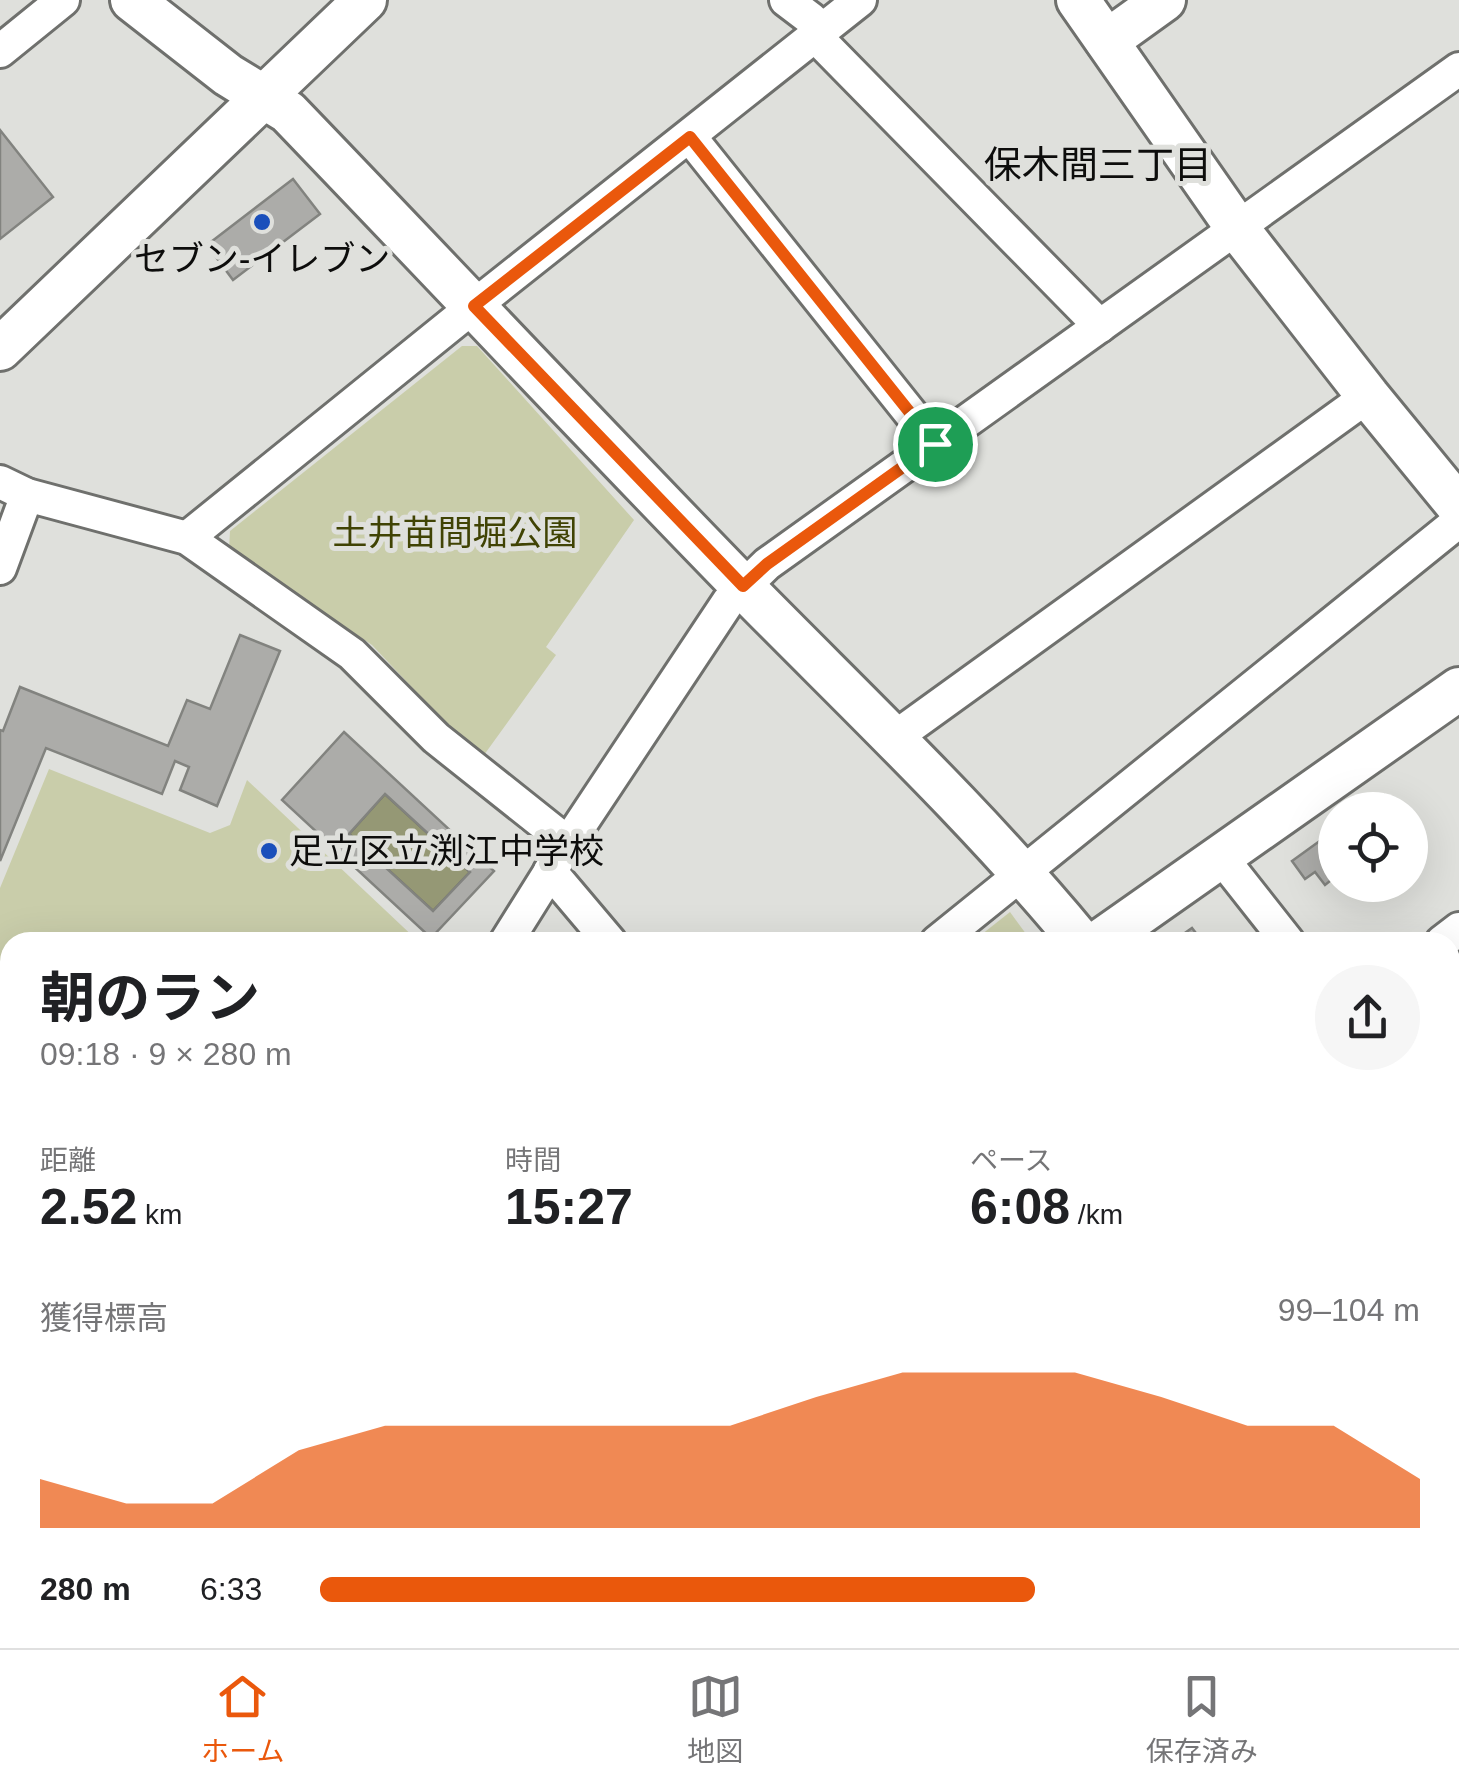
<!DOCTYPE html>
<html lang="ja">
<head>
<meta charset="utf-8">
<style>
	:root { --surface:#fff; --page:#f6f6f6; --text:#202124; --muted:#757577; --line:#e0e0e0; --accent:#ea580c }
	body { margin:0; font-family:Arial,"Noto Sans JP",sans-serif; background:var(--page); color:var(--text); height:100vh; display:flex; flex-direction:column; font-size:38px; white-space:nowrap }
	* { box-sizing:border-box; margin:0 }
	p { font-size:32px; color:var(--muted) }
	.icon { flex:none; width:55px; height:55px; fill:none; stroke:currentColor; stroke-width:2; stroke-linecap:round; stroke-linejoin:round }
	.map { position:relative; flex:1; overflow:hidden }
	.side { position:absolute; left:0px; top:932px; width:1460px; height:718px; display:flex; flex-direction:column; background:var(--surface); border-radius:30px 30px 0 0; box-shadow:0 10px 40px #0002 }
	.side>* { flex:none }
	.tools { position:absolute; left:1318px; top:792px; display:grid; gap:20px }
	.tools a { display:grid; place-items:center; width:110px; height:110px; border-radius:50%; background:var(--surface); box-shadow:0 10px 40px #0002; font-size:50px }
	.pin { position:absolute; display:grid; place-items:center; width:85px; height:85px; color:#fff; margin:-42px; border:5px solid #fff; border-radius:50%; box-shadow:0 2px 10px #0007 }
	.round { display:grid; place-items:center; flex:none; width:105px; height:105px; border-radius:52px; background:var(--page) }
	.head { display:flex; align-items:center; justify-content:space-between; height:170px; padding:0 40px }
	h1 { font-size:55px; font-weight:700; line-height:75px }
	.figures { display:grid; grid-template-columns:repeat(3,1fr); gap:15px; height:170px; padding:10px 40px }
	.figures div { display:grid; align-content:center }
	.figures b { font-size:50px; font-weight:700 }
	.figures small { font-size:28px; font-weight:400 }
	.figures p { font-size:28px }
	.chart { height:280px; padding:20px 40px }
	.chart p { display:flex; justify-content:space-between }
	.chart svg { width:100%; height:180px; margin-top:10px; fill:var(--accent); opacity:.7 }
	ul { padding:0 40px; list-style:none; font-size:32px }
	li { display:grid; grid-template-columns:160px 120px 1fr; align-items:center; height:75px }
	li i { height:25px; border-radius:12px; background:var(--accent) }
	.menu { display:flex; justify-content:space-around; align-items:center; height:140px; border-top:2px solid var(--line); background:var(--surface); font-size:28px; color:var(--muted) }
	.menu a { display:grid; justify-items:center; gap:5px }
	.menu .selected { color:var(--accent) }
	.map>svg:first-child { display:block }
	.green { fill:#c9cdaa }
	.water { fill:#959875; stroke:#6c6e56; stroke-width:2.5 }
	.building { fill:#acaca9; stroke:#82837f; stroke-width:2.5; fill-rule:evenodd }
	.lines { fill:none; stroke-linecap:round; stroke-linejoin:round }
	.minor-casing { stroke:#6f706d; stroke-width:38 }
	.tertiary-casing { stroke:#6f706d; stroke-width:48 }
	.minor { stroke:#fff; stroke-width:32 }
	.tertiary { stroke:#fff; stroke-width:42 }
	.route-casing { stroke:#fff; stroke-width:20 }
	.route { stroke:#ea580c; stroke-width:12 }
	.poi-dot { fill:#1a4fbb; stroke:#dfe0dc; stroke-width:4 }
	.labels { text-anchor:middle; stroke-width:10; stroke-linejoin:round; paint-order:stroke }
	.poi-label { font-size:35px; fill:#0d0d0c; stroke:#dfe0dc }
	.park-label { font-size:35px; fill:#404304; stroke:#dfe0dc }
	.neighbourhood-label { font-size:38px; fill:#0d0d0c; stroke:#dfe0dc }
</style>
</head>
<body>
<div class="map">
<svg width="1459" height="1648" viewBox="0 0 1459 1648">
	<rect width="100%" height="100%" fill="#dfe0dc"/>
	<g class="green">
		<polygon points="462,346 477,346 634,520 546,647 556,655 484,755 453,731 372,645 229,549 230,531"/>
		<polygon points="49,769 210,833 230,825 247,780 419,942 10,942 10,994 0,988 0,888"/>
		<polygon points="1010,912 1032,942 972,942"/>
		<polygon points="578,1640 724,1640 730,1648 569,1648"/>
	</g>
	<polygon class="water" points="385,794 470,872 433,911 349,834"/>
	<g class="building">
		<polygon points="0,130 53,197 0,239"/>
		<polygon points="293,179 320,214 233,280 207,245"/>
		<polygon points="240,635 280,651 217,806 180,790 189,767 175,761 162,794 46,748 0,861 0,730 3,731 20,687 168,746 187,700 210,709"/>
		<path d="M344,732L494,871L431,938L282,800ZM385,794L470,872L433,911L349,834Z"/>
		<polygon points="1384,795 1394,810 1363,810"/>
		<polygon points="1335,830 1335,877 1325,885 1315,872 1305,879 1292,861"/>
		<polygon points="1192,928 1203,942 1172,942"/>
		<polygon points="0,997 10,1004 10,1050 5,1057 10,1059 10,1098 0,1091 0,1075 5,1067 0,1064"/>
		<polygon points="1459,1106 1459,1187 1450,1195 1450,1113"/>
		<polygon points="0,1419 10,1428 10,1483 0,1491"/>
	</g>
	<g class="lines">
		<defs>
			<g id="minor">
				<polyline points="786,0 811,19 826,47 1100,326"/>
				<polyline points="0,51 63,0"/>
				<polyline points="690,137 935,444"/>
				<polyline points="0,482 27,495 187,538 352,654 436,738 568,843"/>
				<polyline points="187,538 474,306 860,0"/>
				<polyline points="0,568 27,495"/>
				<polyline points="894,738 1368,396"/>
				<polyline points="1221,857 1288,942"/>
				<polyline points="550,871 610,942"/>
				<polyline points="506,942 568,843 728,602 767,564 1459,69"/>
				<polyline points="937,942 1459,521"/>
				<polyline points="1442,942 1459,929"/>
				<polyline points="0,1126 10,1133"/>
				<polyline points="0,1236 10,1226"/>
				<polyline points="1450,1248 1459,1241"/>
				<polyline points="0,1383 10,1392"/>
				<polyline points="1450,1554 1459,1547"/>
				<polyline points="304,1640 310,1648"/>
				<polyline points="548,1648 559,1640"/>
				<polyline points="943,1648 953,1640"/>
				<polyline points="1328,1648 1338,1640"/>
			</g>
			<g id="tertiary">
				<path d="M132,0L228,75L288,112C440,270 590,430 743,587C858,704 977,816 1081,942"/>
				<polyline points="1078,0 1237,228 1368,396 1459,507"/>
				<polyline points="1107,41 1164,0"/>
				<polyline points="0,349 365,0"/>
				<polyline points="1099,942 1459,689"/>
				<polyline points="1450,1438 1459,1456"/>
				<polyline points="96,1648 108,1640"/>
			</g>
		</defs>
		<use href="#minor" class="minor-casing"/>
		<use href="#tertiary" class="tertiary-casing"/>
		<use href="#minor" class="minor"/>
		<use href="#tertiary" class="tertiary"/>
	</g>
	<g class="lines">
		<defs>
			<polygon id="route" points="690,137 935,444 767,564 743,586 474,306"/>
		</defs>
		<use href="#route" class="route-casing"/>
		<use href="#route" class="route"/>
	</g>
	<g class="poi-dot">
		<circle cx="262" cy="222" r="10"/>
		<circle cx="269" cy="851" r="10"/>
	</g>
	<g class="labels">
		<g class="poi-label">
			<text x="262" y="271">セブン-イレブン</text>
			<text x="289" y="863" text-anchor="start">足立区立渕江中学校</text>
		</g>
		<g class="park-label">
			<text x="455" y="545">土井苗間堀公園</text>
		</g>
		<g class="neighbourhood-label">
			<text x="1098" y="178">保木間三丁目</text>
		</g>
	</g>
</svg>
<div class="tools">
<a><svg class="icon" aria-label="locate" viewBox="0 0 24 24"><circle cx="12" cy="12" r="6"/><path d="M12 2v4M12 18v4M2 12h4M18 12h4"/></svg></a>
</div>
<div class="pin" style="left:935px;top:444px;background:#1e9e55"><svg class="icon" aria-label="arrive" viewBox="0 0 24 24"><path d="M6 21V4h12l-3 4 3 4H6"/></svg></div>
<section class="side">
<div class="head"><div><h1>朝のラン</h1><p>09:18 · 9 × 280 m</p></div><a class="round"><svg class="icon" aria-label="share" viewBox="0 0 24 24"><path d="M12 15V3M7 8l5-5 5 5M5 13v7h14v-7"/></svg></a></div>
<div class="figures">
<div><p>距離</p><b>2.52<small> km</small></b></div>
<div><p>時間</p><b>15:27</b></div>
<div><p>ペース</p><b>6:08<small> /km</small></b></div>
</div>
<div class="chart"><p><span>獲得標高</span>99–104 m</p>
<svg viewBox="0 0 160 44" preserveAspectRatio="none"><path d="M0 44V32L10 38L20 38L30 25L40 19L50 19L60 19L70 19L80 19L90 12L100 6L110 6L120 6L130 12L140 19L150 19L160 32V44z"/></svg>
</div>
<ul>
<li><b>280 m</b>6:33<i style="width:65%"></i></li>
</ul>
</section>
</div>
<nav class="menu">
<a class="selected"><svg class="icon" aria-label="home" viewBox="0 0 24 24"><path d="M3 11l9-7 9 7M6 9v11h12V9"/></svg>ホーム</a>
<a><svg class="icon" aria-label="map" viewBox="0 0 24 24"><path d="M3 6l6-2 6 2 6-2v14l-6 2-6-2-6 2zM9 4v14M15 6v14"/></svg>地図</a>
<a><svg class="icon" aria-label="saved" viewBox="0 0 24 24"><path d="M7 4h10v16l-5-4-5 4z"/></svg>保存済み</a>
</nav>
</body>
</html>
